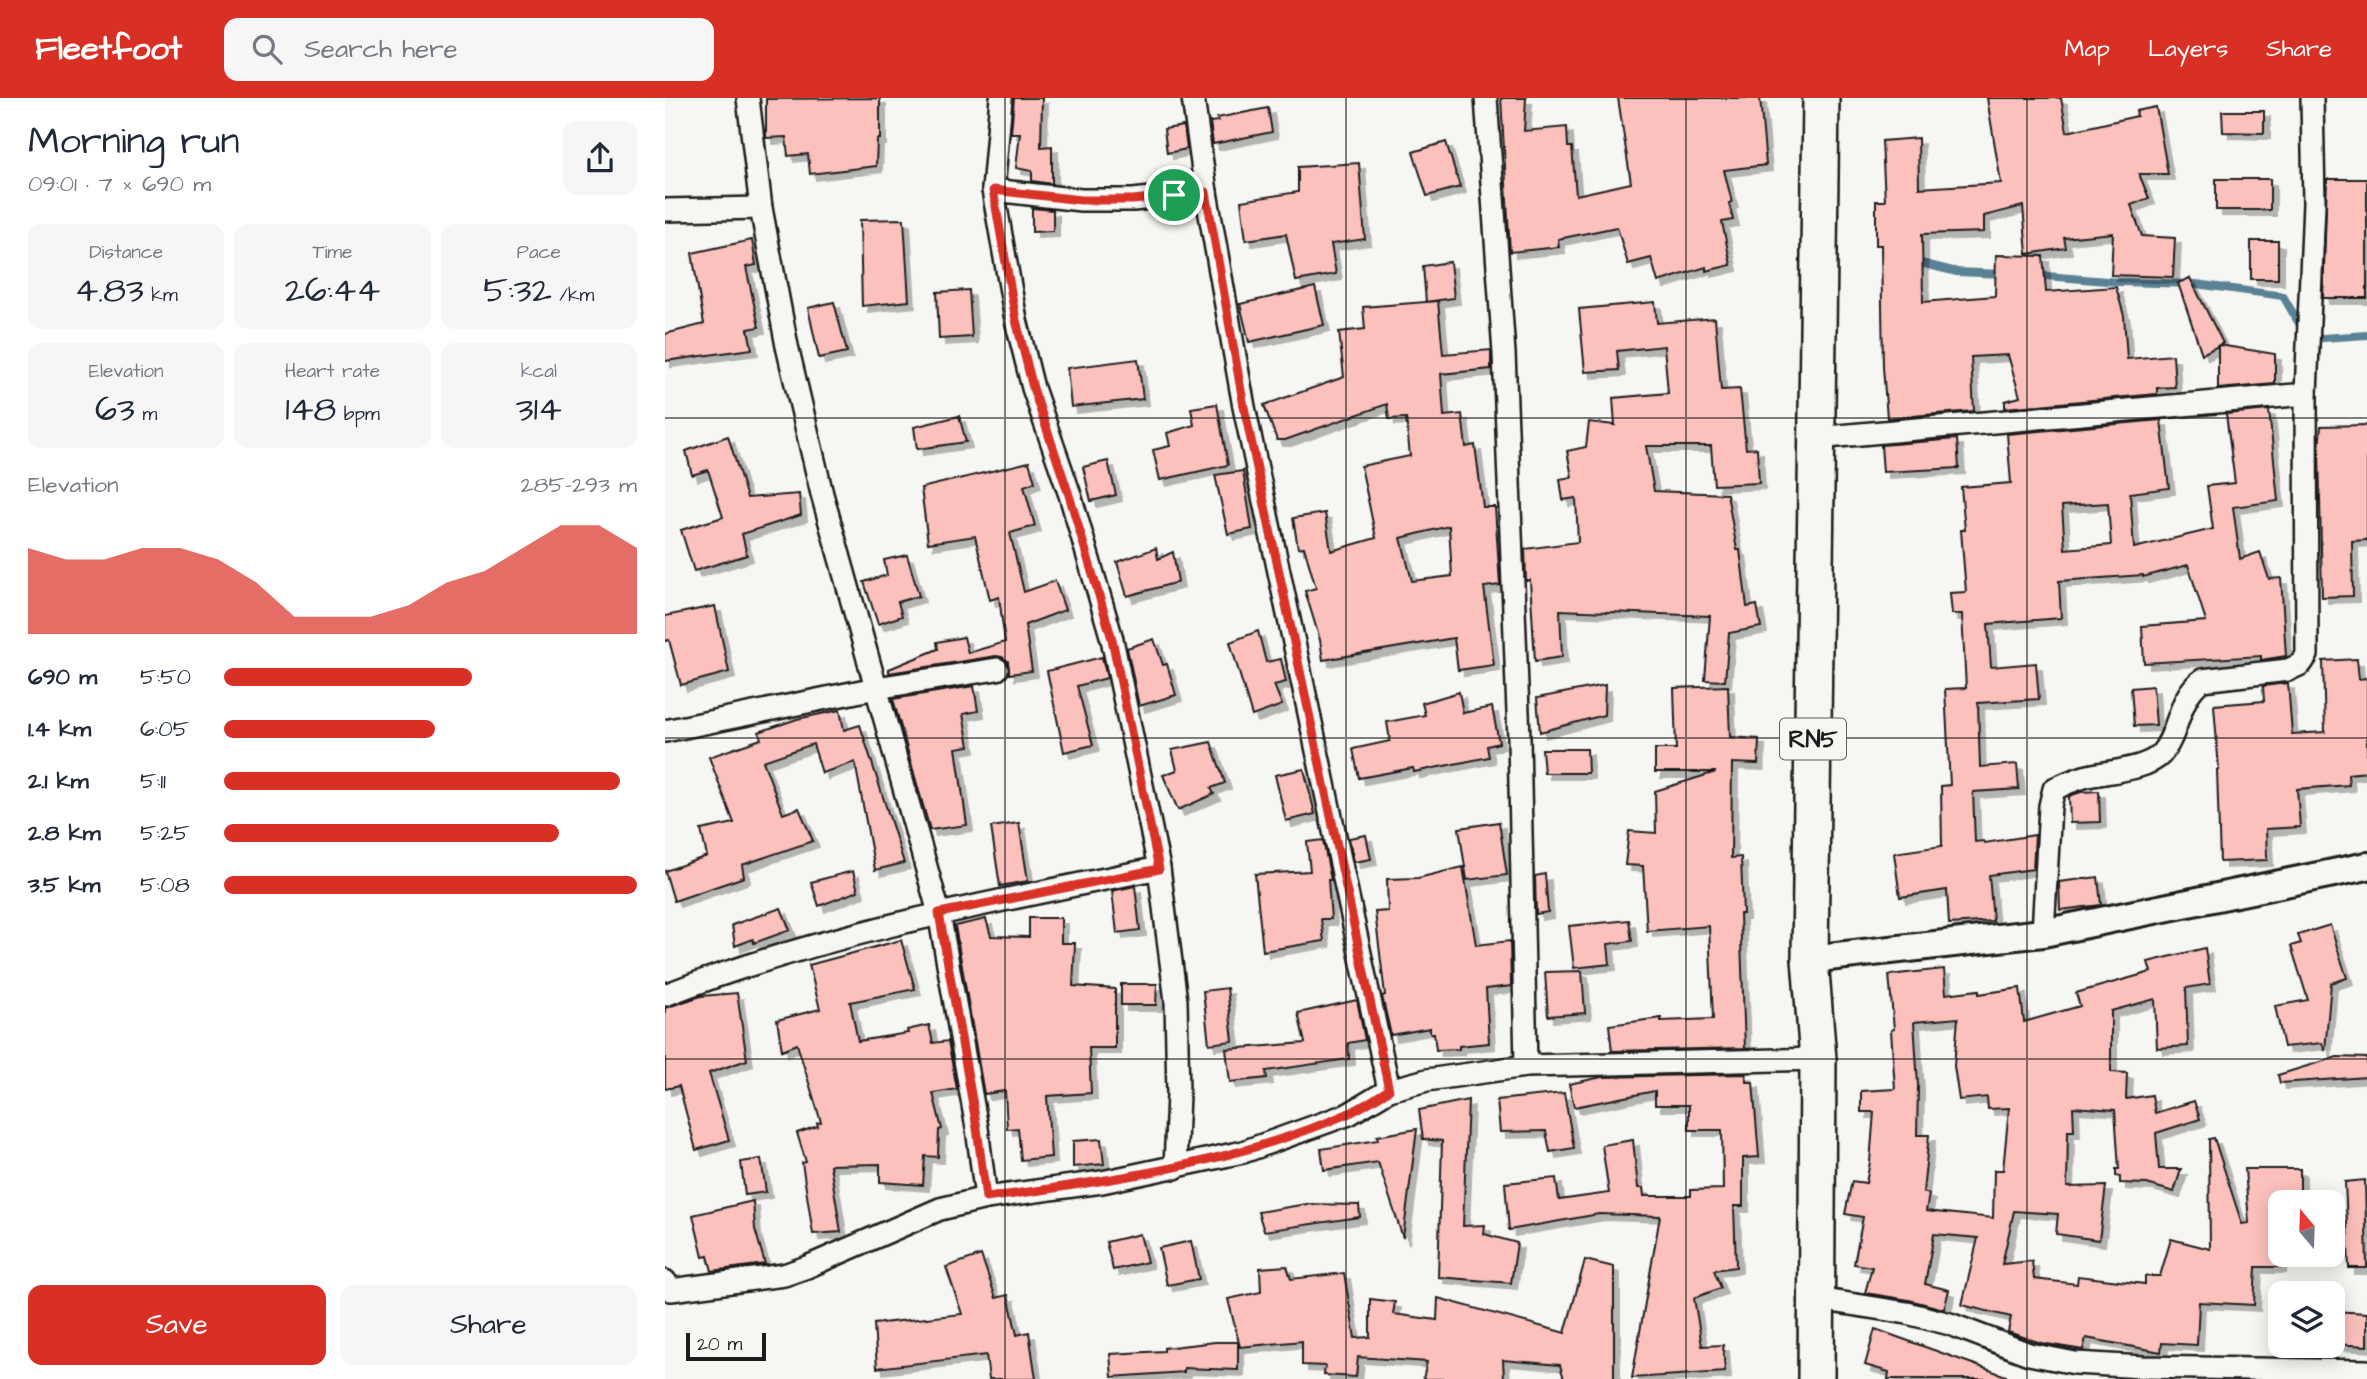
<!DOCTYPE html>
<html lang="en">
<head>
<meta charset="utf-8">
<style>
	:root { --surface:#fff; --page:#f6f6f7; --text:#1f2937; --muted:#747a83; --accent:#d93025 }
	body { margin:0; font-family:"Architects Daughter",sans-serif; background:var(--page); color:var(--text); height:100vh; display:flex; flex-direction:column; font-size:26px; white-space:nowrap }
	* { box-sizing:border-box; margin:0 }
	p { font-size:23px; color:var(--muted) }
	.icon { flex:none; width:38px; height:38px; fill:none; stroke:currentColor; stroke-width:2; stroke-linecap:round; stroke-linejoin:round }
	.map { position:relative; flex:1; overflow:hidden }
	.panel { display:flex; flex-direction:column; background:var(--surface); width:665px }
	.panel>* { flex:none }
	.needle { width:46px; rotate:341deg }
	.tools { position:absolute; left:1603px; top:1092px; display:grid; gap:14px }
	.tools a { display:grid; place-items:center; width:77px; height:77px; border-radius:14px; background:var(--surface); box-shadow:0 4px 18px #0003; font-size:35px }
	.scale { position:absolute; left:21px; bottom:18px; width:80px; box-sizing:border-box; padding-left:7px; border:4px solid #1c1c1c; border-top:0; font-size:19px; line-height:24px; white-space:nowrap; color:#1c1c1c; -webkit-text-stroke:5px #f6f6f2; paint-order:stroke }
	.pin { position:absolute; display:grid; place-items:center; width:60px; height:60px; color:#fff; margin:-30px; border:4px solid #fff; border-radius:50%; box-shadow:0 2px 7px #0007 }
	.round { display:grid; place-items:center; flex:none; width:74px; height:74px; border-radius:14px; background:var(--page) }
	.headline { display:flex; align-items:center; justify-content:space-between; height:119px; padding:0 28px }
	h1 { font-size:38px; font-weight:600; line-height:52px }
	.stats { display:grid; grid-template-columns:repeat(3,1fr); gap:10px; height:119px; padding:7px 28px }
	.stats div { display:grid; align-content:center; border-radius:14px; background:var(--page); text-align:center }
	.stats b { font-size:35px; font-weight:600 }
	.stats small { font-size:19px; font-weight:400 }
	.stats p { font-size:19px }
	.chart { height:196px; padding:14px 28px }
	.chart p { display:flex; justify-content:space-between }
	.chart svg { width:100%; height:126px; margin-top:7px; fill:var(--accent); opacity:.7 }
	.primary-button { display:flex; gap:14px; margin-top:auto; padding:14px 28px }
	.primary-button a { flex:1; height:80px; border-radius:14px; background:var(--accent); color:#fff; font-size:28px; font-weight:600; line-height:80px; text-align:center }
	.primary-button a+a { background:var(--page); color:var(--text) }
	ul { padding:0 28px; list-style:none; font-size:23px }
	li { display:grid; grid-template-columns:112px 84px 1fr; align-items:center; height:52px }
	li i { height:18px; border-radius:9px; background:var(--accent) }
	header { display:flex; align-items:center; gap:42px; box-sizing:border-box; height:98px; padding:0 35px; background:var(--accent); color:#fff }
	header strong { font-size:33px }
	nav { display:flex; gap:38px; margin-inline-start:auto; font-size:24px }
	.search { width:490px; height:63px; background:var(--page); display:flex; align-items:center; gap:18px; box-sizing:border-box; padding:0 24px; border-radius:14px; color:var(--muted); font-size:26px }
	main { display:flex; flex:1; min-height:0 }
	.map>svg:first-child { display:block }
	.lines { fill:none; stroke-linecap:round; stroke-linejoin:round }
	.stream { stroke:#5a8194; stroke-width:8 }
	.building { fill:#fdc1bd; stroke:#1c1c1c; stroke-width:2; fill-rule:evenodd; filter:url(#shadow) }
	.minor-casing { stroke:#1c1c1c; stroke-width:26 }
	.tertiary-casing { stroke:#1c1c1c; stroke-width:32 }
	.trunk-casing { stroke:#1c1c1c; stroke-width:40 }
	.minor { stroke:#f6f6f2; stroke-width:21 }
	.tertiary { stroke:#f6f6f2; stroke-width:26 }
	.trunk { stroke:#f6f6f2; stroke-width:35 }
	.route-casing { stroke:#fff; stroke-width:14 }
	.route { stroke:#d93025; stroke-width:9 }
	.grid { fill:none; stroke:#1c1c1c; stroke-width:2; stroke-opacity:0.55 }
	.labels { text-anchor:middle; stroke-width:6; stroke-linejoin:round; paint-order:stroke }
	.shield { fill:#f6f6f2; stroke:#5d5d5c; stroke-width:2 }
	.shield-label { font-size:24px; font-weight:bold; fill:#1c1c1c }
</style>
</head>
<body>
<header>
<strong>Fleetfoot</strong>
<div class="search"><svg class="icon" aria-label="search" viewBox="0 0 24 24"><circle cx="10" cy="10" r="6"/><path d="M15 15l6 6"/></svg>Search here</div>
<nav><a>Map</a><a>Layers</a><a>Share</a></nav>
</header>
<main>
<section class="panel">
<div class="headline"><div><h1>Morning run</h1><p>09:01 · 7 × 690 m</p></div><a class="round"><svg class="icon" aria-label="share" viewBox="0 0 24 24"><path d="M12 15V3M7 8l5-5 5 5M5 13v7h14v-7"/></svg></a></div>
<div class="stats">
<div><p>Distance</p><b>4.83<small> km</small></b></div>
<div><p>Time</p><b>26:44</b></div>
<div><p>Pace</p><b>5:32<small> /km</small></b></div>
</div>
<div class="stats">
<div><p>Elevation</p><b>63<small> m</small></b></div>
<div><p>Heart rate</p><b>148<small> bpm</small></b></div>
<div><p>kcal</p><b>314</b></div>
</div>
<div class="chart"><p><span>Elevation</span>285–293 m</p>
<svg viewBox="0 0 160 44" preserveAspectRatio="none"><path d="M0 44V14L10 18L20 18L30 14L40 14L50 18L60 26L70 38L80 38L90 38L100 34L110 26L120 22L130 14L140 6L150 6L160 14V44z"/></svg>
</div>
<ul>
<li><b>690 m</b>5:50<i style="width:60%"></i></li>
<li><b>1.4 km</b>6:05<i style="width:51%"></i></li>
<li><b>2.1 km</b>5:11<i style="width:96%"></i></li>
<li><b>2.8 km</b>5:25<i style="width:81%"></i></li>
<li><b>3.5 km</b>5:08<i style="width:100%"></i></li>
</ul>
<div class="primary-button"><a>Save</a><a>Share</a></div>
</section>
<div class="map">
<svg width="1702" height="1281" viewBox="0 0 1702 1281">
	<defs>
		<filter id="shadow"><feDropShadow dx="6" dy="6" stdDeviation="0" flood-color="#0004"/></filter>
	</defs>
	<rect width="100%" height="100%" fill="#f6f6f2"/>
	<filter id="ink" filterUnits="userSpaceOnUse"><feTurbulence type="fractalNoise" baseFrequency=".0143" numOctaves="2"/><feDisplacementMap in="SourceGraphic" scale="14" xChannelSelector="R" yChannelSelector="G"/><feConvolveMatrix kernelMatrix="1 2 1 2 8 2 1 2 1" color-interpolation-filters="sRGB"/></filter>
	<g filter="url(#ink)">
		<g class="lines">
			<g class="stream">
				<polyline points="1248,163 1292,174 1338,176"/>
				<polyline points="1369,177 1454,184 1531,186 1618,198 1643,241 1702,237"/>
			</g>
		</g>
		<g class="building">
			<polygon points="215,0 215,41 212,41 211,68 145,76 143,56 123,58 121,39 101,40 101,1"/>
			<polygon points="349,0 377,0 376,49 387,48 387,86 367,83 367,73 351,70 355,35 346,35"/>
			<polygon points="836,0 861,0 859,33 902,29 903,49 907,49 911,97 966,85 953,0 1095,0 1101,67 1059,72 1067,104 1064,105 1068,122 1057,124 1066,167 1041,173 1041,169 993,184 986,160 963,166 952,129 893,141 894,149 845,154"/>
			<polygon points="1322,0 1396,0 1402,34 1472,18 1471,13 1491,9 1503,76 1474,76 1484,100 1466,107 1477,138 1510,140 1508,179 1446,177 1448,135 1399,140 1401,150 1362,156 1358,108 1319,118 1319,134 1257,136 1258,204 1330,198 1331,157 1378,158 1381,194 1451,189 1459,218 1462,261 1508,257 1510,289 1492,290 1492,296 1340,310 1340,303 1355,299 1343,257 1306,259 1309,313 1222,320 1218,269 1216,147 1211,147 1211,103 1220,103 1217,43 1253,40 1254,90 1336,85"/>
			<polygon points="603,10 607,34 548,46 545,24 553,23 552,20"/>
			<polygon points="1557,13 1599,13 1599,35 1558,34"/>
			<polygon points="519,28 522,51 502,55 499,31"/>
			<polygon points="781,44 795,89 762,98 748,54"/>
			<polygon points="694,65 700,141 666,146 671,176 631,183 621,136 581,142 576,103 633,94 633,69"/>
			<rect x="1551" y="81" width="54" height="31"/>
			<polygon points="1662,81 1702,81 1702,200 1658,200"/>
			<polygon points="367,110 388,112 388,133 367,134"/>
			<polygon points="239,121 244,203 197,208 195,122"/>
			<polygon points="87,142 91,167 81,169 94,229 83,231 87,251 0,263 0,236 39,226 27,155"/>
			<rect x="1586" y="143" width="27" height="38"/>
			<polygon points="785,164 789,200 761,204 758,168"/>
			<polygon points="1525,180 1558,245 1554,247 1610,256 1610,286 1553,291 1553,248 1537,256 1513,185"/>
			<polygon points="650,189 659,227 584,244 575,206"/>
			<polygon points="304,192 307,239 274,241 272,194"/>
			<path d="M773,203L778,256L826,252V271L776,276L779,318L797,316L801,349L810,347L818,409H830L835,487L819,489L829,567L793,572L789,540L658,562L655,542L640,493L651,490L639,449L633,450L628,420L660,415L666,453L711,440L696,368L745,358L741,320L724,321L722,306L620,342H612L599,307L679,279L674,234L700,231L698,209ZM784,428L787,478L747,483L736,440Z"/>
			<polygon points="169,204 182,254 154,260 143,210"/>
			<polygon points="990,204 992,225 1050,220 1056,292 1075,291 1081,351 1092,350 1094,385 1049,387 1046,348 981,348 989,393 1062,396 1072,452 1075,452 1082,509 1092,507 1096,529 1064,535 1060,583 1040,582 1045,518 895,512 897,559 870,563 865,482 861,483 860,451 913,444 911,400 898,402 895,381 907,379 902,353 921,349 924,324 950,327 948,300 1003,295 999,248 952,253 954,272 920,274 914,211"/>
			<polygon points="473,261 478,301 406,309 402,270"/>
			<polygon points="552,306 563,367 495,382 488,352 505,348 502,335 529,327 526,310"/>
			<path d="M1604,312L1613,403L1568,409L1575,461L1595,454L1604,481L1616,480L1621,558L1596,562V558L1479,565L1477,528L1541,523L1523,467L1478,479V477L1394,483L1396,520L1323,526L1326,569L1371,565L1374,601L1313,605L1315,669L1352,666L1354,691L1308,694L1310,744L1319,743L1320,745L1370,737L1368,771L1324,777L1328,823L1284,826L1282,792L1235,799L1229,755L1277,748L1276,688L1285,687L1280,591L1301,590L1297,516H1287L1285,495L1301,494L1296,432H1300L1296,389L1346,385L1342,336L1496,322L1504,390L1465,395L1469,450L1548,431L1542,388L1570,385L1561,316ZM1443,405L1446,447L1400,451L1397,408Z"/>
			<polygon points="294,318 301,344 252,351 249,329"/>
			<polygon points="1702,327 1702,442 1687,443 1688,498 1657,499 1654,351 1656,328"/>
			<polygon points="63,338 82,400 134,396 136,417 77,436 82,457 29,473 16,432 58,419 43,372 27,377 21,353"/>
			<polygon points="1292,341 1294,370 1218,374 1216,347"/>
			<polygon points="443,363 451,397 426,403 418,369"/>
			<polygon points="364,364 370,384 359,388 370,428 345,435 359,494 390,483 400,512 360,527 367,573 344,576 343,563 337,559 331,558 224,575 224,571 273,551 272,544 299,539 303,555 340,544 334,499 325,502 310,438 263,445 256,390"/>
			<polygon points="578,373 587,431 563,436 550,377"/>
			<polygon points="491,450 493,461 508,454 513,484 462,498 452,464"/>
			<polygon points="242,457 254,498 233,504 237,518 213,526 199,484 222,477 219,462"/>
			<polygon points="50,508 64,574 16,587 4,542 0,543 0,518"/>
			<polygon points="593,533 601,564 616,561 621,584 609,587 617,607 587,618 565,544"/>
			<polygon points="489,541 498,567 502,566 511,597 474,608 462,550"/>
			<polygon points="437,559 442,580 412,588 428,647 399,654 382,573"/>
			<polygon points="1692,561 1694,581 1702,580 1702,674 1683,676 1684,687 1632,691 1635,729 1601,731 1602,762 1555,764 1552,672 1554,672 1549,607 1599,603 1598,588 1623,585 1627,636 1660,634 1658,563"/>
			<polygon points="940,587 939,617 875,634 872,600"/>
			<polygon points="309,588 313,613 298,616 304,648 291,650 302,727 265,732 228,601"/>
			<polygon points="1063,588 1065,639 1094,641 1093,666 1067,665 1066,760 1076,759 1078,816 1075,816 1080,950 947,953 944,927 996,920 996,923 1048,921 1044,828 982,833 978,768 960,767 964,733 991,735 990,693 1051,674 990,674 990,651 1011,651 1009,590"/>
			<polygon points="1488,588 1491,627 1469,628 1466,590"/>
			<polygon points="794,594 798,615 827,609 834,645 822,648 824,659 749,674 748,670 694,680 688,651 725,643 722,624 760,617 757,605"/>
			<polygon points="175,612 179,632 195,627 239,765 210,772 190,664 157,675 148,646 98,663 118,716 134,710 148,743 77,767 79,779 9,803 0,773 42,758 36,732 69,725 44,659 96,641 94,634 132,621"/>
			<polygon points="546,644 560,685 546,690 549,696 513,712 498,677 512,672 507,652"/>
			<polygon points="877,651 922,651 923,675 879,675"/>
			<polygon points="639,671 650,716 621,723 610,677"/>
			<polygon points="1434,693 1435,724 1405,725 1404,698 1416,694"/>
			<polygon points="834,724 842,777 802,782 794,730"/>
			<polygon points="354,725 363,783 335,788 326,729"/>
			<polygon points="701,737 706,761 689,764 684,740"/>
			<polygon points="658,742 666,782 663,782 666,821 656,821 659,843 598,853 590,776 645,773 642,744"/>
			<polygon points="798,769 811,847 845,843 846,888 821,891 824,945 794,948 794,951 771,952 769,935 765,935 765,930 726,937 717,898 720,897 710,814 723,813 722,781 753,780"/>
			<polygon points="188,773 193,793 154,808 146,784"/>
			<polygon points="880,776 883,814 871,816 870,778"/>
			<polygon points="1433,779 1436,807 1395,812 1394,784"/>
			<polygon points="470,788 475,832 452,835 447,793"/>
			<polygon points="116,810 125,832 89,845 88,841 70,848 67,827"/>
			<polygon points="364,820 396,820 396,845 410,845 408,888 450,891 450,950 424,950 426,995 382,998 386,1059 356,1062 353,1030 342,1031 340,993 319,996 290,828 321,821 326,838 364,839"/>
			<polygon points="964,822 967,843 943,846 945,866 909,870 904,828"/>
			<polygon points="1665,827 1682,880 1666,885 1660,953 1657,945 1619,949 1610,908 1643,902 1626,848 1636,845 1633,837"/>
			<polygon points="236,842 250,891 185,904 193,943 243,935 242,932 264,927 268,945 283,943 292,991 268,995 277,1031 274,1032 273,1059 260,1058 258,1087 215,1084 215,1066 165,1067 176,1134 148,1136 137,1065 141,1064 132,1035 153,1028 152,1025 156,1024 132,946 117,952 112,922 155,911 144,867"/>
			<path d="M1540,850L1545,886L1521,890L1523,948L1492,950L1490,901L1446,913V974L1462,975L1461,1001L1487,997L1490,1015L1529,1003L1535,1021L1491,1035L1494,1071H1516L1509,1094L1482,1086L1455,1085V1079L1451,1078V1071H1454L1450,1012L1408,1009L1409,1033H1403L1402,1089L1441,1088L1434,1142L1391,1136L1393,1116L1349,1113L1337,1166L1367,1163L1369,1181L1412,1186L1413,1178L1480,1186V1178H1495L1506,1141L1545,1151L1544,1041L1549,1040L1577,1126L1584,1125L1580,1071H1635V1100H1615V1169H1591L1589,1207L1534,1204L1532,1247L1497,1245L1496,1254L1421,1240L1418,1252L1376,1245L1343,1234L1346,1219L1297,1207L1313,1140L1269,1136L1260,1186L1284,1192L1279,1211L1244,1202L1200,1195L1207,1169L1189,1166L1198,1119L1180,1116L1187,1083L1201,1085L1205,1064L1209,1014H1196V993L1230,991L1226,932L1229,931L1224,877L1279,871L1281,896L1314,892V896L1355,890L1359,924L1415,908L1411,895L1486,874L1483,864ZM1293,920L1289,968L1294,1002L1322,999L1323,1011L1344,1010L1338,1072H1329L1328,1120L1261,1113L1264,1096L1258,1094L1264,1037H1252L1253,987L1249,924Z"/>
			<polygon points="917,873 920,915 883,918 880,874"/>
			<polygon points="456,886 492,886 491,907 456,907"/>
			<polygon points="562,890 568,943 544,946 538,893"/>
			<polygon points="72,895 82,962 44,975 64,1042 31,1052 14,988 0,991 0,910 36,898"/>
			<polygon points="692,902 700,942 683,945 684,961 601,973 602,980 565,984 561,951 640,945 633,915"/>
			<polygon points="1672,959 1702,960 1702,979 1615,985 1613,977"/>
			<polygon points="1081,976 1081,984 1088,984 1094,1059 1078,1060 1078,1108 1069,1108 1071,1169 1049,1172 1056,1190 1029,1200 1037,1248 1058,1247 1060,1274 967,1280 995,1118 934,1116 844,1132 840,1085 891,1080 894,1102 944,1095 937,1047 968,1042 973,1090 978,1090 979,1098 1026,1098 1026,1092 1058,1091 1057,1032 1024,1032 1024,1007 990,1007 990,993 909,1009 904,986 937,979"/>
			<polygon points="899,995 909,1050 885,1054 881,1033 835,1034 832,1002"/>
			<polygon points="803,1002 798,1128 820,1127 819,1136 852,1145 846,1185 773,1179 777,1043 758,1041 754,1012"/>
			<polygon points="752,1031 738,1140 713,1064 659,1072 656,1051 713,1042 712,1038"/>
			<polygon points="436,1041 439,1066 408,1069 408,1043"/>
			<polygon points="96,1061 101,1094 80,1097 76,1064"/>
			<polygon points="1700,1082 1702,1170 1684,1170 1680,1084"/>
			<polygon points="88,1103 90,1131 100,1166 47,1173 43,1158 38,1159 28,1117"/>
			<polygon points="642,1106 694,1107 695,1119 599,1133 593,1114"/>
			<polygon points="475,1136 482,1164 448,1172 441,1144"/>
			<polygon points="526,1143 534,1181 502,1187 494,1150"/>
			<polygon points="316,1157 331,1200 343,1197 352,1237 364,1234 371,1281 324,1281 321,1257 212,1270 209,1226 297,1216 281,1169"/>
			<polygon points="920,1162 949,1169 949,1281 899,1281 895,1267 838,1262 839,1281 758,1281 762,1264 693,1259 691,1279 659,1277 660,1268 637,1267 637,1243 575,1249 563,1201 596,1194 595,1170 622,1168 626,1181 679,1175 690,1240 705,1239 705,1201 730,1204 728,1216 772,1222 773,1200 900,1235"/>
			<polygon points="1668,1213 1702,1215 1702,1248 1668,1246"/>
			<polygon points="1210,1231 1341,1278 1341,1281 1223,1281 1224,1274 1200,1267"/>
			<polygon points="550,1244 573,1244 573,1272 519,1270 519,1274 447,1279 445,1256 499,1253 499,1250"/>
		</g>
		<g class="lines">
			<defs>
				<g id="minor">
					<polyline points="83,0 96,110 122,248 157,396 274,815 312,1030 321,1100"/>
					<polyline points="336,0 328,92 351,222 368,290 405,397 447,541 494,770 511,903 513,996 510,1070"/>
					<polyline points="528,0 541,94 579,309 724,992"/>
					<polyline points="821,0 839,255 854,640 861,968"/>
					<polyline points="328,92 416,102 468,102 541,94"/>
					<polyline points="0,112 96,110"/>
					<polyline points="1151,340 1641,296"/>
					<polyline points="0,633 211,590 332,571"/>
					<path d="M1378,835L1385,708L1389,691C1399,686 1409,682 1419,679C1440,673 1480,673 1496,656C1515,634 1512,600 1537,582L1623,572L1636,566L1642,557L1641,296L1649,105L1647,0"/>
					<path d="M0,897C159,835 328,804 494,770"/>
					<polyline points="0,1183 6,1192 119,1177 142,1169 275,1111 321,1100 437,1084 578,1054 684,1016 724,992 762,982 861,968 1153,961"/>
					<polyline points="1153,1201 1242,1215 1285,1226 1364,1256 1410,1265 1478,1269 1702,1273"/>
				</g>
				<polyline id="tertiary" points="1145,861 1378,835 1702,768"/>
				<polyline id="trunk" points="1151,1281 1153,961 1145,861 1156,0"/>
			</defs>
			<use href="#minor" class="minor-casing"/>
			<use href="#tertiary" class="tertiary-casing"/>
			<use href="#trunk" class="trunk-casing"/>
			<use href="#minor" class="minor"/>
			<use href="#tertiary" class="tertiary"/>
			<use href="#trunk" class="trunk"/>
		</g>
	</g>
	<g class="lines" filter="url(#ink)">
		<defs>
			<path id="route" d="M328,92L416,102H468L541,94L579,309L724,992C710,1000 697,1010 682,1016C568,1066 443,1083 321,1100L312,1030L274,815L494,771L447,541L404,397L368,290L351,222Z"/>
		</defs>
		<use href="#route" class="route-casing"/>
		<use href="#route" class="route"/>
	</g>
	<path class="grid" d="M340,0V1281M681,0V1281M1021,0V1281M1362,0V1281M0,320H1702M0,640H1702M0,961H1702"/>
	<g class="labels">
		<rect class="shield" x="1115" y="620.5" width="66" height="41" rx="5"/>
		<g class="shield-label">
			<text x="1148" y="649">RN5</text>
		</g>
	</g>
</svg>
<div class="tools">
<a><svg class="needle" viewBox="-14 -14 28 28"><path d="M0-13l5 13h-10z" fill="#e53935"/><path d="M0 13l5-13h-10z" fill="#747a83"/></svg></a>
<a><svg class="icon" aria-label="layers" viewBox="0 0 24 24"><path d="M12 4l9 5-9 5-9-5zM3 14l9 5 9-5"/></svg></a>
</div>
<div class="scale">20 m</div>
<div class="pin" style="left:509px;top:97px;background:#1e9e55"><svg class="icon" aria-label="arrive" viewBox="0 0 24 24"><path d="M6 21V4h12l-3 4 3 4H6"/></svg></div>
</div>
</main>
</body>
</html>
